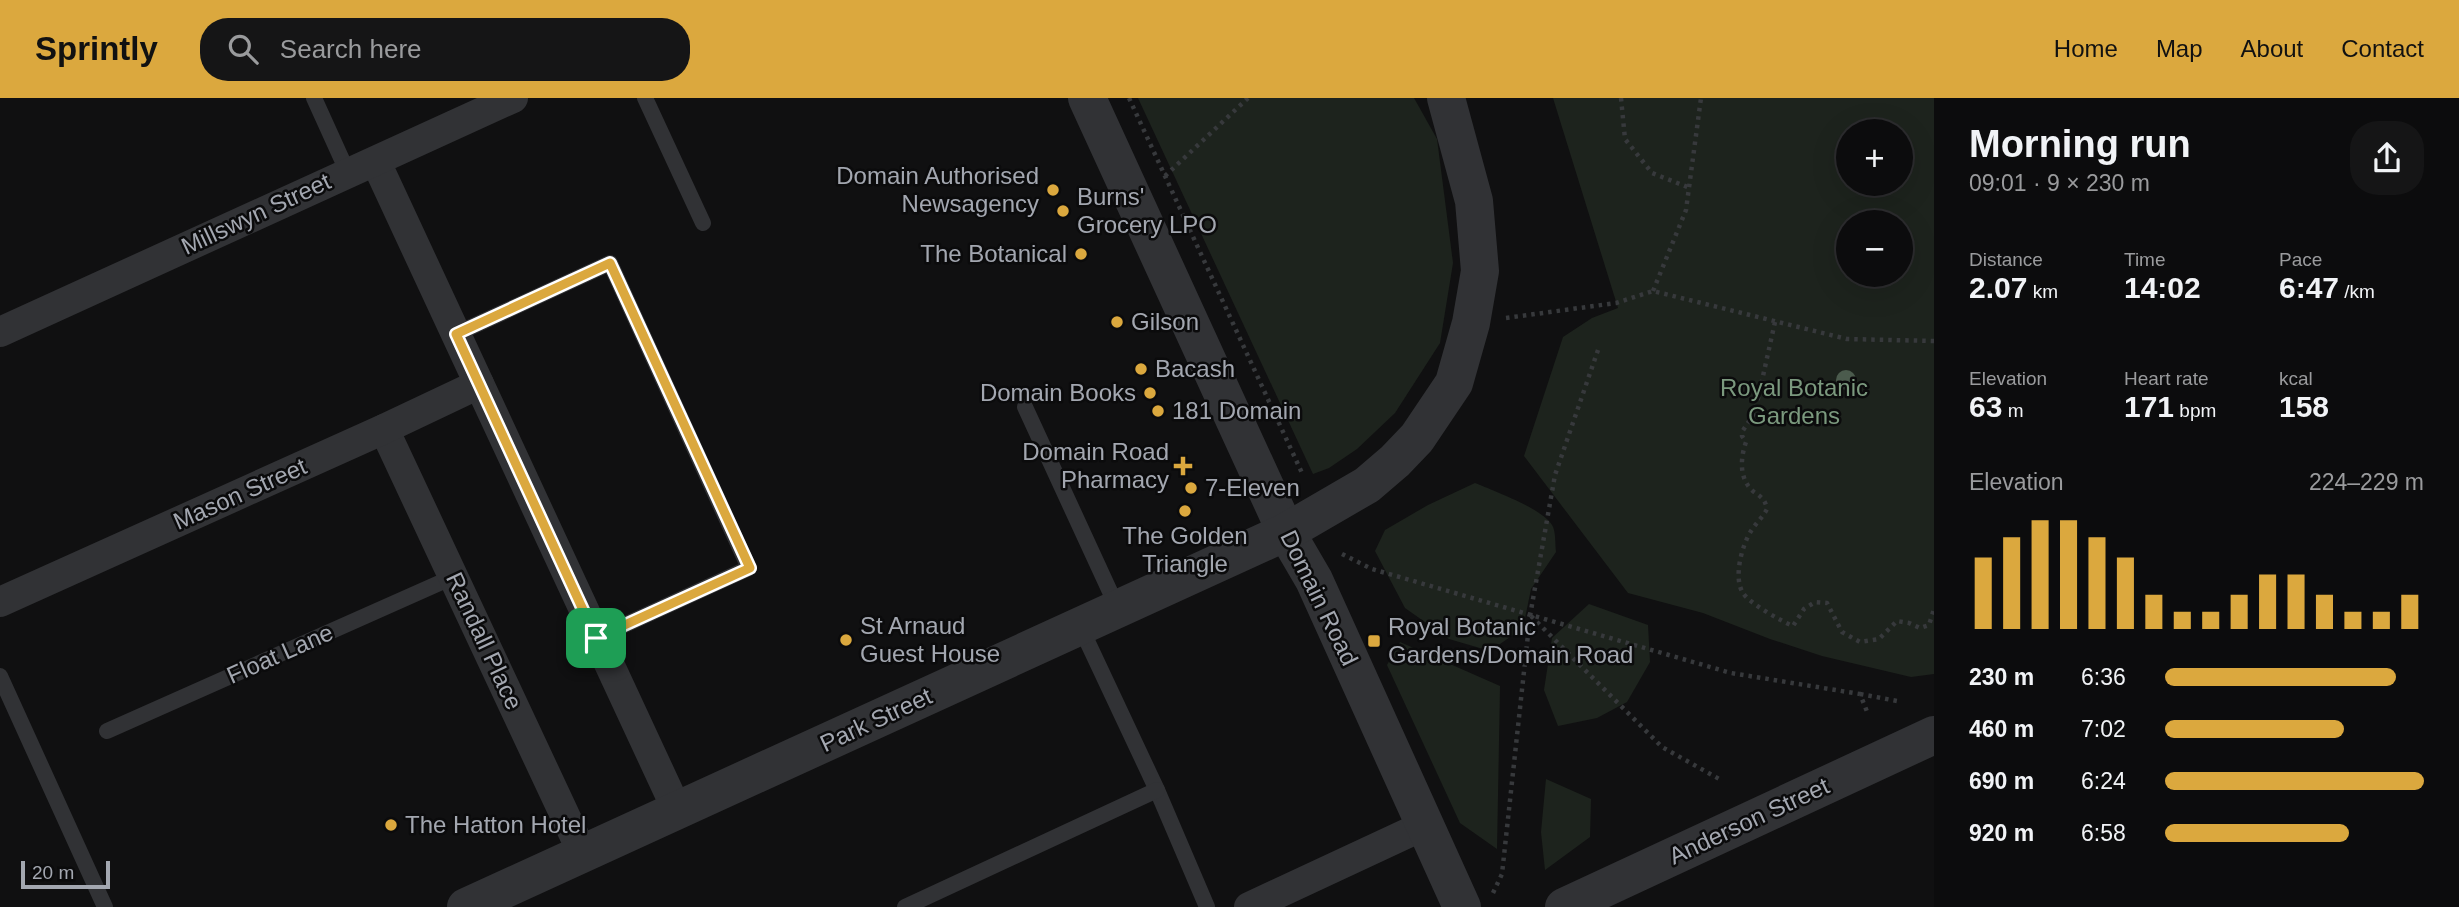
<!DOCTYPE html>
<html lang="en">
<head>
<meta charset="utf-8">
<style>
	:root { --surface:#0c0c0d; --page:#151516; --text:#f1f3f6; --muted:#9a9b9d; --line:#2c2c2e; --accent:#dba83e }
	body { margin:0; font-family:Arial,sans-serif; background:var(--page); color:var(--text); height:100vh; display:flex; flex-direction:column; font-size:26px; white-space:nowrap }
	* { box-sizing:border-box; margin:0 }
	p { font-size:23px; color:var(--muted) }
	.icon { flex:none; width:38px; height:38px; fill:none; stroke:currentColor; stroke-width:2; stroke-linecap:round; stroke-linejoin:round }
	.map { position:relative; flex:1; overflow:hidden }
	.details { display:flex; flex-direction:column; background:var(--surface); width:525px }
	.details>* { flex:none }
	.buttons { position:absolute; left:1836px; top:21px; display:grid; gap:14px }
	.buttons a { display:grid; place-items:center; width:77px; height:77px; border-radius:50%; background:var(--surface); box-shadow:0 7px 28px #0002,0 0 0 2px var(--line); font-size:35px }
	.scale { position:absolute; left:21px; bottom:18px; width:89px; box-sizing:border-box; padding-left:7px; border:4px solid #a3a7b0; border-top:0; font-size:19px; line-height:24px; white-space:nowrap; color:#a3a7b0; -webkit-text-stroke:5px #0b0b0c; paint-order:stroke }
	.pin { position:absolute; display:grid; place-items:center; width:60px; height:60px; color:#fff; margin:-30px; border-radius:14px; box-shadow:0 4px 10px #0006 }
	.round { display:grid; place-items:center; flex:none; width:74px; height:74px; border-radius:28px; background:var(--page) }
	.overview { display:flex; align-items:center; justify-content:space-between; height:119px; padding:0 35px }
	h1 { font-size:38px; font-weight:700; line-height:52px }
	.stats { display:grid; grid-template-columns:repeat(3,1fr); gap:10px; height:119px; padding:7px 35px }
	.stats div { display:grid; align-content:center }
	.stats b { font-size:30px; font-weight:700 }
	.stats small { font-size:19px; font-weight:400 }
	.stats p { font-size:19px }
	.chart { height:196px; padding:14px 35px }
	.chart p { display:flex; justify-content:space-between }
	.chart svg { width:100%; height:126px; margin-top:7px; stroke:var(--accent); stroke-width:6 }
	ul { padding:0 35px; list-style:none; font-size:23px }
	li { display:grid; grid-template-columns:112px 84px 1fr; align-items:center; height:52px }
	li i { height:18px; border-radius:9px; background:var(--accent) }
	header { display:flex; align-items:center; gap:42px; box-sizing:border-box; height:98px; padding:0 35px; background:var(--accent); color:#111 }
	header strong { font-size:33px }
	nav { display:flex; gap:38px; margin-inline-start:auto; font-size:24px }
	.search { width:490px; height:63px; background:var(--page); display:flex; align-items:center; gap:18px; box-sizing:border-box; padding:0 24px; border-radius:28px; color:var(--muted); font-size:26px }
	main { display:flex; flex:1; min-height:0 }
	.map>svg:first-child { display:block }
	.green { fill:#1d231d; fill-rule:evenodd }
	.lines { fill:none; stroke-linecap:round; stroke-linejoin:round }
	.path { stroke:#37393c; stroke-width:4.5; stroke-dasharray:3.5 5; stroke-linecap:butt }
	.service { stroke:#313235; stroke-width:16 }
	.minor { stroke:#313235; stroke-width:30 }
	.tertiary { stroke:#313235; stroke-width:38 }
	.tree { fill:#4b5b4d }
	.route-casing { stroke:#fff; stroke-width:14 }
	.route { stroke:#dba83e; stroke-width:9 }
	.poi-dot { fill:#dba83e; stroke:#0b0b0c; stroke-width:2.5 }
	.labels { text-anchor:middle; stroke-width:5; stroke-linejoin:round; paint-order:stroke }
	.poi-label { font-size:24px; fill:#a3a7b0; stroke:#0b0b0c; text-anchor:start }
	.street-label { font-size:24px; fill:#a3a7b0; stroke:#0b0b0c }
	.park-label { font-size:24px; fill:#7b997e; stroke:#0b0b0c }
</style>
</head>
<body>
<header>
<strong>Sprintly</strong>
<div class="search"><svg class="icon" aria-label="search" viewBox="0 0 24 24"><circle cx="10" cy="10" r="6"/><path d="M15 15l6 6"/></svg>Search here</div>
<nav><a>Home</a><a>Map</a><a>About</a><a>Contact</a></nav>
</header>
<main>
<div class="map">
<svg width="1934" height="809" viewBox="0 0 1934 809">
	<rect width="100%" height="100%" fill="#101011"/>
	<g class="green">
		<polygon points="1138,0 1414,0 1437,41 1453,165 1440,245 1395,315 1357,351 1329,370 1313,376"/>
		<path d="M1553,0H1934V576L1911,579L1822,558L1770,541L1703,515L1628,495L1524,358L1563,239L1592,220L1618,210ZM1848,33H1900V86H1848ZM1900,124V177H1848V124Z"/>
		<path d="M1475,385C1492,392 1543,411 1552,427C1556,433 1555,446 1556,454L1531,491L1523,530L1490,553L1449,541L1405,510L1375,453L1385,432L1428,407Z"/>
		<polygon points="1589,506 1648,527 1650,564 1627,604 1597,620 1558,628 1544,592 1552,540"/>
		<polygon points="1400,544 1500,588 1497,751 1460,725 1387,567"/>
		<polygon points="1546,681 1591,701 1590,739 1545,772 1541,734"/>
	</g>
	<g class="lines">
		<g class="path">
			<polyline points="1129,0 1302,375"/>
			<polyline points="1621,0 1625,41 1652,75 1690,90"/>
			<polyline points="1165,78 1248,0"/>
			<polyline points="1653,193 1686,112 1701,0"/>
			<polyline points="1506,220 1616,205 1653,193 1847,241 1934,243"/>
			<path d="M1775,224L1755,314L1742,334V338L1746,344C1740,361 1739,382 1754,394C1761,399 1765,401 1767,411C1763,419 1756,425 1751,433C1742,447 1733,480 1743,495C1749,505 1781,523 1793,528L1804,511L1815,504L1827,505L1842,534L1860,544L1879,541L1897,523L1909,525L1920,530L1929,527L1934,511"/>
			<polyline points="1342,456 1372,471 1731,575 1860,596 1868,616"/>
			<polyline points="1531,518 1662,649 1721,682"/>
			<polyline points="1860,596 1897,603"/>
			<polyline points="1493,795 1502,776 1530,518 1555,377 1598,252"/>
		</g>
		<g class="service">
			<polyline points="314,0 348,75"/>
			<polyline points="645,0 703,125"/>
			<polyline points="456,236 610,165 749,470 596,540"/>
			<polyline points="1025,309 1118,511"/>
			<polyline points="1080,528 1157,692 1207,809"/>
			<polyline points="0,578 105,809"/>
			<polyline points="107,633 453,479"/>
			<polyline points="905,809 1157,692"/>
		</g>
		<g class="minor">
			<polyline points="376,64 677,712"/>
			<polyline points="0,234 513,0"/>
			<polyline points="384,331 583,756"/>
			<polyline points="0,504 384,331 479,286"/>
			<polyline points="1249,809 1425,727"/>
		</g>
		<g class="tertiary">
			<polyline points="1087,0 1286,434 1314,482 1462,809"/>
			<polyline points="466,809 1286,434 1367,387 1395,363 1417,340 1454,285 1471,225 1480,173 1474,103 1446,0"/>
			<polyline points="1564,809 1934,637"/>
		</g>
	</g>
	<circle class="tree" cx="1846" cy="282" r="10"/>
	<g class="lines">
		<defs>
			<polygon id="route" points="610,165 750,470 596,540 456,236"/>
		</defs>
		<use href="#route" class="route-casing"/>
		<use href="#route" class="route"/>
	</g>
	<g class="poi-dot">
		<circle cx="1053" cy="92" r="7"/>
		<circle cx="1063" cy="113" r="7"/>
		<circle cx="1081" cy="156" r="7"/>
		<circle cx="1117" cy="224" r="7"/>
		<circle cx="1141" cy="271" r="7"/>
		<circle cx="1150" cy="295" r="7"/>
		<circle cx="1158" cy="313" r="7"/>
		<path d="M1179.5 357.5h7v7h7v7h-7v7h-7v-7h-7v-7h7z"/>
		<circle cx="1191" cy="390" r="7"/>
		<circle cx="1185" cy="413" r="7"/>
		<circle cx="846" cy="542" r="7"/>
		<rect x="1367" y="536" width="14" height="14" rx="3.5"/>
		<circle cx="391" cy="727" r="7"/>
	</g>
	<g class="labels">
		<g class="poi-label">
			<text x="1039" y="86" text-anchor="end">Domain Authorised<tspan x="1039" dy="28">Newsagency</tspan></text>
			<text x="1077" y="107">Burns'<tspan x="1077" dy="28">Grocery LPO</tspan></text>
			<text x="1067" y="164" text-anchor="end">The Botanical</text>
			<text x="1131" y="232">Gilson</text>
			<text x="1155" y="279">Bacash</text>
			<text x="1136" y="303" text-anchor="end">Domain Books</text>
			<text x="1172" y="321">181 Domain</text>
			<text x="1169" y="362" text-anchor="end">Domain Road<tspan x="1169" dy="28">Pharmacy</tspan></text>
			<text x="1205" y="398">7-Eleven</text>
			<text x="1185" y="446" text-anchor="middle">The Golden<tspan x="1185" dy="28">Triangle</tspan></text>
			<text x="860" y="536">St Arnaud<tspan x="860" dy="28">Guest House</tspan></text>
			<text x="1388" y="537">Royal Botanic<tspan x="1388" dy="28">Gardens/Domain Road</tspan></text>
			<text x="405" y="735">The Hatton Hotel</text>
		</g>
		<g class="street-label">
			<text transform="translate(256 116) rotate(-25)" y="8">Millswyn Street</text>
			<text transform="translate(240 396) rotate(-24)" y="8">Mason Street</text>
			<text transform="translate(1319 500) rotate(64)" y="8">Domain Road</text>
			<text transform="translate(484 543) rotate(65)" y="8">Randall Place</text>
			<text transform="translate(280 556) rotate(-24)" y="8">Float Lane</text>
			<text transform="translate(876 622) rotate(-25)" y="8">Park Street</text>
			<text transform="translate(1749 723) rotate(-25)" y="8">Anderson Street</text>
		</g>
		<g class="park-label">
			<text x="1794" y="298">Royal Botanic<tspan x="1794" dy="28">Gardens</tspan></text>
		</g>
	</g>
</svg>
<div class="buttons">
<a>+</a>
<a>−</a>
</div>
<div class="scale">20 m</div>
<div class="pin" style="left:596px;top:540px;background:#1e9e55"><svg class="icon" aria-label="arrive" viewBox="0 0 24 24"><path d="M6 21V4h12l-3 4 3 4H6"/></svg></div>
</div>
<section class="details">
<div class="overview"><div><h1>Morning run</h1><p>09:01 · 9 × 230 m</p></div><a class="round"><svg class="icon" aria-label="share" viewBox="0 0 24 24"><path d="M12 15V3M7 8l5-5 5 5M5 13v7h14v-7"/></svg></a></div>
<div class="stats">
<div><p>Distance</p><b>2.07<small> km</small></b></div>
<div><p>Time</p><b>14:02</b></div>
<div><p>Pace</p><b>6:47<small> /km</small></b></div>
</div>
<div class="stats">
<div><p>Elevation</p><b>63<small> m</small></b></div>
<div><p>Heart rate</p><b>171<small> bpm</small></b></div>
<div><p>kcal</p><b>158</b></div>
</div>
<div class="chart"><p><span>Elevation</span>224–229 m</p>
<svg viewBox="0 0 160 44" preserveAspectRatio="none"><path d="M5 44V19M15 44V12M25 44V6M35 44V6M45 44V12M55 44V19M65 44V32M75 44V38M85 44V38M95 44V32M105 44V25M115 44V25M125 44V32M135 44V38M145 44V38M155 44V32"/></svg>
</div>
<ul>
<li><b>230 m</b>6:36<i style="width:89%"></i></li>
<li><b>460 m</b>7:02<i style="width:69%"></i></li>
<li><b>690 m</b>6:24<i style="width:100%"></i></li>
<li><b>920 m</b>6:58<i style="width:71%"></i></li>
</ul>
</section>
</main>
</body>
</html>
